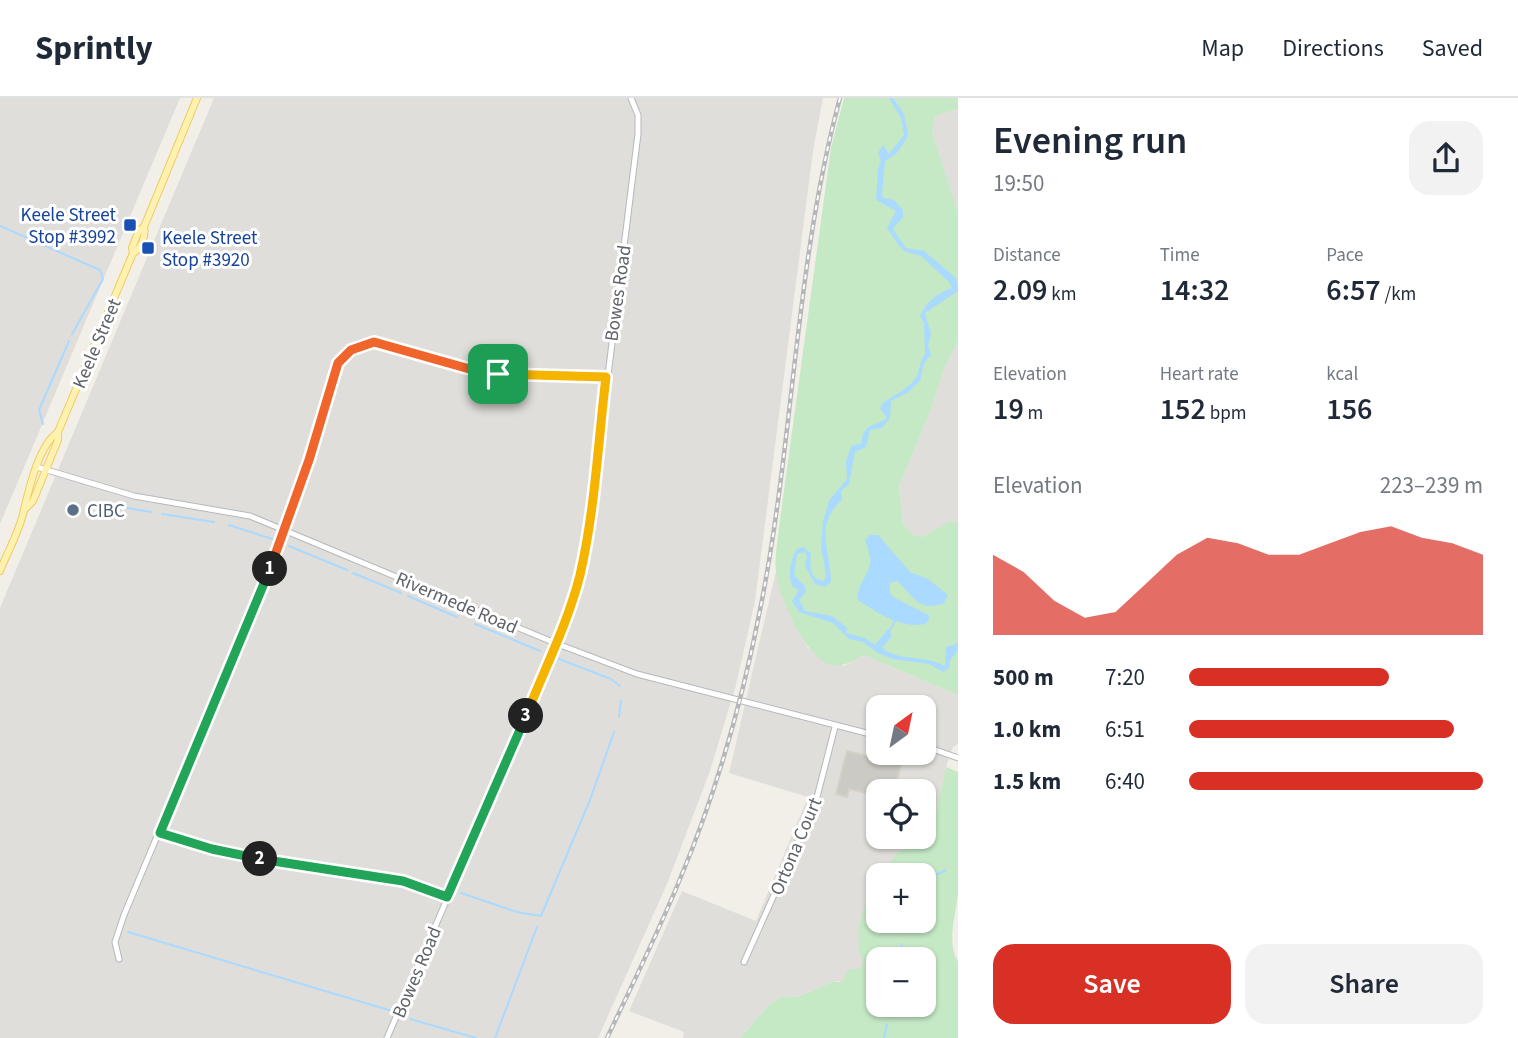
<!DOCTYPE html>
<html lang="en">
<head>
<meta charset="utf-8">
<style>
	:root { --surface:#fff; --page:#f2f2f3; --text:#1f2937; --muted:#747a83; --line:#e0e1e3; --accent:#d93025 }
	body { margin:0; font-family:"Source Sans 3",sans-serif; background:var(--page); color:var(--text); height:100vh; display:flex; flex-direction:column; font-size:26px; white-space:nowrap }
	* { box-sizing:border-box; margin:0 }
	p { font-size:23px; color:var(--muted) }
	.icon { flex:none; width:38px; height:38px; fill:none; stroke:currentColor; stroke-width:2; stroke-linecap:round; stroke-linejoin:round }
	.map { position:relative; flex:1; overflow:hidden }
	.side { display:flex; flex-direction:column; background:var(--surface); width:560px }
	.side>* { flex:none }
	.needle { width:46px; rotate:33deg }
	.fabs { position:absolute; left:866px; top:597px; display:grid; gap:14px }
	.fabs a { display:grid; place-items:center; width:70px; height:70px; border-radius:14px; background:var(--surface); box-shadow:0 2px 5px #0004; font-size:35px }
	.pin { position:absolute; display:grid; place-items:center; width:60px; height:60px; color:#fff; margin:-30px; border-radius:14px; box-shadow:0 4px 10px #0006 }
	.km { position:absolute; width:35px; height:35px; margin:-18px; border-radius:50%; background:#222; color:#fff; font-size:19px; line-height:35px; text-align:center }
	.round { display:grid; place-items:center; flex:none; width:74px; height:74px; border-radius:21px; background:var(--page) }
	.headline { display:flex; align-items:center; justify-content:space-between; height:119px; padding:0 35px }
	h1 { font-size:38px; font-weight:600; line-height:52px }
	.metrics { display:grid; grid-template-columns:repeat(3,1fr); gap:10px; height:119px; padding:7px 35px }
	.metrics div { display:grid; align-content:center }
	.metrics b { font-size:30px; font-weight:600 }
	.metrics small { font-size:19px; font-weight:400 }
	.metrics p { font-size:19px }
	.chart { height:196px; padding:14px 35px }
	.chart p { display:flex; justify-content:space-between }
	.chart svg { width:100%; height:126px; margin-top:7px; fill:var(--accent); opacity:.7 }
	.action { display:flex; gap:14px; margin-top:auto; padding:14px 35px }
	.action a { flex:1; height:80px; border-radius:21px; background:var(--accent); color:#fff; font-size:28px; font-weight:600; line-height:80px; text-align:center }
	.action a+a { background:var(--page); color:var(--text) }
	ul { padding:0 35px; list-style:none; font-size:23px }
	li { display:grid; grid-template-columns:112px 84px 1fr; align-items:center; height:52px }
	li i { height:18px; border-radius:9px; background:var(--accent) }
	header { display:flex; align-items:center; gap:42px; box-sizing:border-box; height:98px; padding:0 35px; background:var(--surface); border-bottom:2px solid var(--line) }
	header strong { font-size:33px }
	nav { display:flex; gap:38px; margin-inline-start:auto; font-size:24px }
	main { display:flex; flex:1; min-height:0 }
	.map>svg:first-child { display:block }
	.industrial { fill:#e0deda; fill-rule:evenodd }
	.green { fill:#c5e8c5; fill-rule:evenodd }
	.water { fill:#aadaff }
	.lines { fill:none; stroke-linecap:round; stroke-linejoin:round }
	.stream { stroke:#aadaff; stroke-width:2 }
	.building { fill:#cccac5; stroke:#d6d1c6; stroke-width:2 }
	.minor-casing { stroke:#b5b8bc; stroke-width:7 }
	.major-casing { stroke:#f2c960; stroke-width:8 }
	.minor { stroke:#fff; stroke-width:5 }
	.major { stroke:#fff2af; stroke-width:6 }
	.rail-casing { stroke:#b6b7b8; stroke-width:4.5 }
	.rail { stroke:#fff; stroke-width:2; stroke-dasharray:5; stroke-linecap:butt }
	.split-1-casing { stroke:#fff; stroke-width:14 }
	.split-2-casing { stroke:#fff; stroke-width:14 }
	.split-3-casing { stroke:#fff; stroke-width:14 }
	.split-4-casing { stroke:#fff; stroke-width:14 }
	.split-1 { stroke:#f0652b; stroke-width:9 }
	.split-2 { stroke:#22a559; stroke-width:9 }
	.split-3 { stroke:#22a559; stroke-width:9 }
	.split-4 { stroke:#f5b400; stroke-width:9 }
	.transit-dot { fill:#1a4fb4; stroke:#fff; stroke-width:2.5 }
	.service-dot { fill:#5c6f8a; stroke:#fff; stroke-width:2.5 }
	.labels { text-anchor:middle; stroke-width:6; stroke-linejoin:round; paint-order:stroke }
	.transit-label { font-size:19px; fill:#164399; stroke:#fff; text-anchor:end }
	.street-label { font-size:19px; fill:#5f6368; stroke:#fff }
	.service-label { font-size:19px; fill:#4e5e75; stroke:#fff; text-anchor:start }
</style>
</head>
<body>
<header>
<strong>Sprintly</strong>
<nav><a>Map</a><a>Directions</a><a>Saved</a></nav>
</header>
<main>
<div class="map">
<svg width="958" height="940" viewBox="0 0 958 940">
	<rect width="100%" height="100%" fill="#f1efe8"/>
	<g class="industrial">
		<polygon points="0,0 180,0 0,426"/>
		<polygon points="214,0 823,0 813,53 755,503 736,587 710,673 667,786 598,940 0,940 0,510"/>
		<polygon points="958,11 958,114 932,34 935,18"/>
		<polygon points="958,243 958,424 950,423 922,439 914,437 903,426 899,388 930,314 944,271"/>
		<path d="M776,473L790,518L808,550L844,568L864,557L958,597V646L953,649L946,669L934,723L924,741L912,746L884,777H878L868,877L878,906L839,883L832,884L798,899H781L768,908L740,940H683L684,934L629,913L682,793L756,823L808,699L729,675ZM878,609H924V654H878ZM878,693H924V738H878Z"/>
	</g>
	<g class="green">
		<path d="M844,0H958V11L935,18L932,34L958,114V243L944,271L930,314L899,388L903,426L914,437L922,439L950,423L958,424V597L864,557C853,563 841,571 828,566C803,555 779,499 776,473C774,459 778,443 779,429L831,50Z"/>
		<path d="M946,669L958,674C958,714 958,755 958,795C956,818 946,842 958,864V940H740L768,908L781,899H798L832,884H842L848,872L860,871L863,863C852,834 862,808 878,783V822H924V777H882L897,755L925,740L934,723ZM878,861H924V906H878Z"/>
	</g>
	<g class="water">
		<path d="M889,0H893L904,16L908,35L906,42L896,56L885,63L882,96L883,100L894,102L903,112V119L893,131L906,150L924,153L956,180L958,193L925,215L931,236L928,247L931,257L924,265L920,283L907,295L891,303L890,320L882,330L870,332L866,349L855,354L849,386L841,393L842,402C814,426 830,452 831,484L825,489L815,486L805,468L807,458L805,454L797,456L794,477L805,488L806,494L799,502L805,513L832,518L847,530L846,535L865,540L875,547L888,531L890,532L891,539L882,550C900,564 922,556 945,568L946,549L958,545V552L949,564L950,569L943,574L929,566L893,561L878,555L863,544L849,541L833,525L799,514L792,503L799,492L792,488C788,476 790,462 797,451L803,449L811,455C810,467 808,481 824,483L826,477L821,449L823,423L830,401L847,381L846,363L852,347L862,346C861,326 874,329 887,320L880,310L883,305C892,298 912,290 917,277C921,269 919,264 925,256L924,225L920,218C926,204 938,195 952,190L949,184L921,158L906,154L900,149L887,130L896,113L876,102L878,71L881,62L878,55L883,47L889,56L904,37L901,20Z"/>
		<path d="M870,437H878L910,474L928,481L948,497L944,505C917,516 911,494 897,483L890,485V495L893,499L930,518L927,525C906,533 877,515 858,502C856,488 868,479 870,465C871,456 867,450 865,442Z"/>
	</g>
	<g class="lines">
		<g class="stream">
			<polyline points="0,128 100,172 103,181 72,236"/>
			<polyline points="43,326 39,312 69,243"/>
			<polyline points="127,410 151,414"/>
			<polyline points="162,416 214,424"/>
			<polyline points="229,427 275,442"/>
			<polyline points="289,448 347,472"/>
			<polyline points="353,475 401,495"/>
			<polyline points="408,498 457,519"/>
			<polyline points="475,526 540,553"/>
			<polyline points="890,532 895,523"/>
			<polyline points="559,561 611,581 620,588"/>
			<polyline points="619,619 621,603"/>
			<polyline points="928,775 938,776 946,772"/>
			<polyline points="461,795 517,814 541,818 590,702 614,634"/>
			<polyline points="128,834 392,913"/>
			<polyline points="901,846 907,856"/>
			<polyline points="892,919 907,906"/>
			<polyline points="410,921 476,940"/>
			<polyline points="495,940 537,829"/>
			<polyline points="884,940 887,926"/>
		</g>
	</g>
	<polygon class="building" points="847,653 901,666 894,693 878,693 878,698 849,691 847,699 836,696"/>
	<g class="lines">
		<defs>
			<g id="minor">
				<polyline points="37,369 134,398 250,418 555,545 637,576 878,638"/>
				<polyline points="924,648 958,660"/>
				<polyline points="160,735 212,751 252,760 403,783 447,799"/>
				<polyline points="119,861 115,844 124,817 286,431 338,265 351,252 374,244 488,275 606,279"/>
				<polyline points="744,864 816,703 835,629"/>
				<polyline points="387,940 514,646 572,503 579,478 592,406 638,36 638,17 631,0"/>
			</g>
			<g id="major">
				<path d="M133,155C141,151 146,138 144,129L197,0"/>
				<polyline points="24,412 33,403 58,342 58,334 133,155 132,150 139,132 144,129"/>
				<path d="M0,473C8,453 20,432 24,412C29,390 39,347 58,334"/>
			</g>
		</defs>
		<use href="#minor" class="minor-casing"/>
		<use href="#major" class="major-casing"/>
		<use href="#minor" class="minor"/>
		<use href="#major" class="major"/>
		<defs>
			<path id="rail" d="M607,940C632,887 658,835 680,781C717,693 743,601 761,507C794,340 795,166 840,0"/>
		</defs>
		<use href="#rail" class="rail-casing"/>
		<use href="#rail" class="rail"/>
	</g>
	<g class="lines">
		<defs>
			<polyline id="split-1" points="270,471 309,362 338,265 351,252 374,244 466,270 498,276"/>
			<polyline id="split-2" points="260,761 212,751 160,735 270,471"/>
			<polyline id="split-3" points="260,761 403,783 447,799 526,618"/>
			<path id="split-4" d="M498,276L606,279C598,345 595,412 580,477C568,525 544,572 526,618"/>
		</defs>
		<use href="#split-1" class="split-1-casing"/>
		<use href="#split-2" class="split-2-casing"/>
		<use href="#split-3" class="split-3-casing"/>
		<use href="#split-4" class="split-4-casing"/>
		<use href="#split-1" class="split-1"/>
		<use href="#split-2" class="split-2"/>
		<use href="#split-3" class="split-3"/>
		<use href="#split-4" class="split-4"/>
	</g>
	<g class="transit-dot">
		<rect x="123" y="120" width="14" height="14" rx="3.5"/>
		<rect x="141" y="143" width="14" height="14" rx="3.5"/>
	</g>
	<circle class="service-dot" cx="73" cy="412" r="7"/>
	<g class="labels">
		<g class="transit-label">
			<text x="116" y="123">Keele Street<tspan x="116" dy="22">Stop #3992</tspan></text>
			<text x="162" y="146" text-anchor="start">Keele Street<tspan x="162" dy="22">Stop #3920</tspan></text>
		</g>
		<g class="street-label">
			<text transform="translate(617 195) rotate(-82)" y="7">Bowes Road</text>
			<text transform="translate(96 245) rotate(-67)" y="7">Keele Street</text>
			<text transform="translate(457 504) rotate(23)" y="7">Rivermede Road</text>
			<text transform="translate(795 748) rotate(-67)" y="7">Ortona Court</text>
			<text transform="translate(416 874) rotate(-67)" y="7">Bowes Road</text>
		</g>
		<g class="service-label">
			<text x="87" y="419">CIBC</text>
		</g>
	</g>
</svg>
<div class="fabs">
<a><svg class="needle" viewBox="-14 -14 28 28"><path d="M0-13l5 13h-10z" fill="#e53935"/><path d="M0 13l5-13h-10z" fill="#747a83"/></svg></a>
<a><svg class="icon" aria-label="locate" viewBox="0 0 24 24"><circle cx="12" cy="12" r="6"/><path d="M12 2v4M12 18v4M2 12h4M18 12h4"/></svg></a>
<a>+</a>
<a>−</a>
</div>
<div class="pin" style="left:498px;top:276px;background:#1e9e55"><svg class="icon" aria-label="arrive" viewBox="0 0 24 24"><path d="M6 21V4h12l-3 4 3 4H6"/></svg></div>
<b class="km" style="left:270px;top:471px">1</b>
<b class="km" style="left:260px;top:761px">2</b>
<b class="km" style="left:526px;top:618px">3</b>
</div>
<section class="side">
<div class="headline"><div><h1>Evening run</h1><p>19:50</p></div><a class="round"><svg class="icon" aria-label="share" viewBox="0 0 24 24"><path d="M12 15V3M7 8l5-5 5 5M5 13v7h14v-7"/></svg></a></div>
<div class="metrics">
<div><p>Distance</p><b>2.09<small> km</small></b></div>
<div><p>Time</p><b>14:32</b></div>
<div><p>Pace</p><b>6:57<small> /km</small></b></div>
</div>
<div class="metrics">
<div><p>Elevation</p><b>19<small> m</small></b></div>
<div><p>Heart rate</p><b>152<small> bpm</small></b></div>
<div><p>kcal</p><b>156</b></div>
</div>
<div class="chart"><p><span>Elevation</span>223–239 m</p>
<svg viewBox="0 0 160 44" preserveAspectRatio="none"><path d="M0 44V16L10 22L20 32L30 38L40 36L50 26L60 16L70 10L80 12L90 16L100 16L110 12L120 8L130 6L140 10L150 12L160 16V44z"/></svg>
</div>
<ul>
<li><b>500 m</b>7:20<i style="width:68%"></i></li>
<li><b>1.0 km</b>6:51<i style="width:90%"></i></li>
<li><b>1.5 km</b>6:40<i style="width:100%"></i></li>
</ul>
<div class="action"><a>Save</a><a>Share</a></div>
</section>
</main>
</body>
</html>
